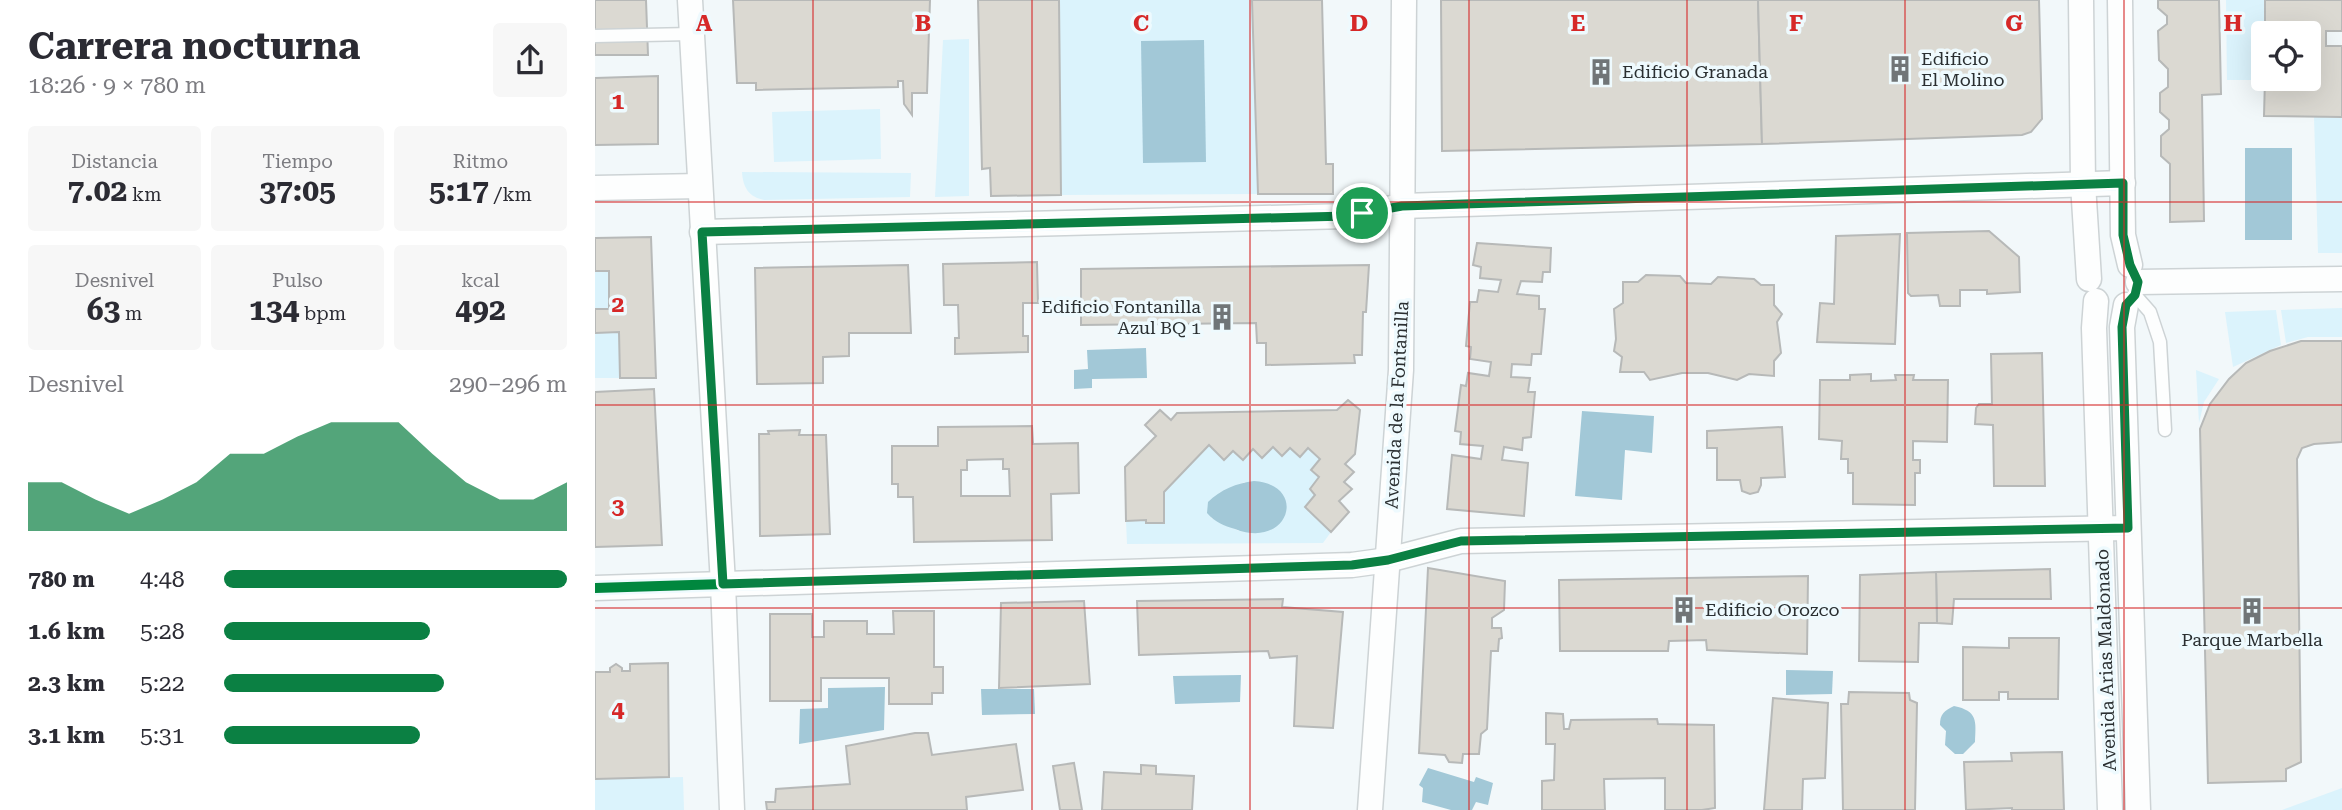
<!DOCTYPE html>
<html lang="es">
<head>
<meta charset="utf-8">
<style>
	:root { --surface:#fff; --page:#f7f7f7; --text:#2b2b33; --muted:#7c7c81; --accent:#0b8043 }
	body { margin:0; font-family:"Roboto Serif",serif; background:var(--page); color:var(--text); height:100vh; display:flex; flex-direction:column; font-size:26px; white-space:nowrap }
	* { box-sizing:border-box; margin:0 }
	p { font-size:23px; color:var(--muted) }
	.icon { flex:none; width:38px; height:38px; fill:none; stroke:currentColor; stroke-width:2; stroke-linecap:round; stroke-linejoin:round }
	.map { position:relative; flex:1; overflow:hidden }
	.drawer { display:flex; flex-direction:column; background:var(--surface); width:595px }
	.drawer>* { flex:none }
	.buttons { position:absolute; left:1656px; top:21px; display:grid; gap:14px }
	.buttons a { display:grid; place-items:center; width:70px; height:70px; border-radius:7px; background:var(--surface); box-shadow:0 7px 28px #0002; font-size:35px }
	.pin { position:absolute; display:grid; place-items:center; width:60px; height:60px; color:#fff; margin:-30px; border:4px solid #fff; border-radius:50%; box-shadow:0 2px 7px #0007 }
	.round { display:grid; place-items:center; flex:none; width:74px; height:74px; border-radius:7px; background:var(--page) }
	.overview { display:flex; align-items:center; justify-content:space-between; height:119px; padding:0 28px }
	h1 { font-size:38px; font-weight:700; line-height:52px }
	.metrics { display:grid; grid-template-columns:repeat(3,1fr); gap:10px; height:119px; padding:7px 28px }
	.metrics div { display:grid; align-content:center; border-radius:7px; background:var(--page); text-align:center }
	.metrics b { font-size:30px; font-weight:700 }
	.metrics small { font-size:19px; font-weight:400 }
	.metrics p { font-size:19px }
	.chart { height:196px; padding:14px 28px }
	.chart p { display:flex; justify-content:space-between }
	.chart svg { width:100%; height:126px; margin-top:7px; fill:var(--accent); opacity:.7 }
	ul { padding:0 28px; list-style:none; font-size:23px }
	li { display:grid; grid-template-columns:112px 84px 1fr; align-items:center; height:52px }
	li i { height:18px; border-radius:9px; background:var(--accent) }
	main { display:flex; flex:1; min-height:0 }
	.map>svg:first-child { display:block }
	.green { fill:#dbf3fc; fill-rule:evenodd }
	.water { fill:#a2c8d7 }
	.building { fill:#dbd9d2; stroke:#b7b9b8; stroke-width:2; fill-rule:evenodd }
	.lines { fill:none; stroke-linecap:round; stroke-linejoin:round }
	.service-casing { stroke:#cdd3d5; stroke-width:15 }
	.minor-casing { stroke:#cdd3d5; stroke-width:27 }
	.service { stroke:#fdfefe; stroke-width:12 }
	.minor { stroke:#fdfefe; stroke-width:24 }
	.cycleway-casing { stroke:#eefafe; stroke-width:15 }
	.cycleway { stroke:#00873e; stroke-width:10 }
	.route-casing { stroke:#fff; stroke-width:14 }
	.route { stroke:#0b8043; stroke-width:9 }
	.grid { fill:none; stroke:#d62828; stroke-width:2; stroke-opacity:0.55 }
	.labels { text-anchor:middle; stroke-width:7; stroke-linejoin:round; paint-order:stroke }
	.poi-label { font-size:18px; fill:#2a2f31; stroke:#eefafe; text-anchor:start }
	.street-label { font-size:18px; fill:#2a2f31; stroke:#eefafe }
	.grid-label { font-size:23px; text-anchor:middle; font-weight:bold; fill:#d62828; stroke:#eefafe; stroke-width:7; stroke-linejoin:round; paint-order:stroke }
</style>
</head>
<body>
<main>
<section class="drawer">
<div class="overview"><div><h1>Carrera nocturna</h1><p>18:26 · 9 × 780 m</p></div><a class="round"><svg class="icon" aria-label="share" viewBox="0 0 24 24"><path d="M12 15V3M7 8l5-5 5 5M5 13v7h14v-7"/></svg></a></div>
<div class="metrics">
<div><p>Distancia</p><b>7.02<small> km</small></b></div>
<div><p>Tiempo</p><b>37:05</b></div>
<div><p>Ritmo</p><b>5:17<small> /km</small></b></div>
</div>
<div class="metrics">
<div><p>Desnivel</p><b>63<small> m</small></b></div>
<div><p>Pulso</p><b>134<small> bpm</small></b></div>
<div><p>kcal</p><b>492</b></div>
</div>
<div class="chart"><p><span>Desnivel</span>290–296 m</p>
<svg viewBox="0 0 160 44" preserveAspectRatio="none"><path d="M0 44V27L10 27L20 33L30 38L40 33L50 27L60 17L70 17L80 11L90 6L100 6L110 6L120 17L130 27L140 33L150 33L160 27V44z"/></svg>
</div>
<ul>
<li><b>780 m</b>4:48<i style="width:100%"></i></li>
<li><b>1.6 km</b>5:28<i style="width:60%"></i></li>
<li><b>2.3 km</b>5:22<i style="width:64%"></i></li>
<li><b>3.1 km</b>5:31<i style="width:57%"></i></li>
</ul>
</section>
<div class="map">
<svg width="1747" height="810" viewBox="0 0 1747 810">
	<rect width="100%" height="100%" fill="#f2f8fa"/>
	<g class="green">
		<polygon points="464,0 657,0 663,194 466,195"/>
		<polygon points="1631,0 1670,0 1670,33 1668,33 1668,79 1670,80 1632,80"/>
		<polygon points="374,39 374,196 340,197 348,40"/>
		<polygon points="285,109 286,159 179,162 177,112"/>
		<polygon points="1719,117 1747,117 1747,253 1723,253"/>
		<path d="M147,172L316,173L315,197L169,200C154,197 148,188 147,172Z"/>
		<rect x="0" y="271" width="14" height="38"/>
		<polygon points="1747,308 1747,337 1713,337 1691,343 1686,310"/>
		<polygon points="1681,310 1686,345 1638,367 1630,312"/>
		<polygon points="24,332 25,378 0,378 0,333"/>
		<polygon points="1601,370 1624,379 1609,402 1604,423"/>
		<path d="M614,445L629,460L638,451L648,459L658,449L678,447L687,456L695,448H713L725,459L716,470L724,477L715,489L720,495L710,507L736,532L728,543L532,544L531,521L551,520V523H569V492ZM650,482L644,531L616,518L624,493Z"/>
		<polygon points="88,777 89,810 0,810 0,779"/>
		<polygon points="1747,788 1747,810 1687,810"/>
	</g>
	<g class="water">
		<polygon points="609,40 611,162 548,163 546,41"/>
		<rect x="1650" y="148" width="47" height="92"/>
		<polygon points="551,348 552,378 497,379 497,388 479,389 479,370 493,369 492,350"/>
		<polygon points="987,411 1059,416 1057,453 1030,450 1027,500 980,496"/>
		<path d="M659,481C714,485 694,550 640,529C629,526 620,522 612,513L613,502C625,490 642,483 659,481Z"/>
		<polygon points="1191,670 1238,671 1237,694 1191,695"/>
		<polygon points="646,675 645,702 580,704 578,676"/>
		<polygon points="290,687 289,730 204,744 205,709 233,708 233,688"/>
		<polygon points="386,689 439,689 440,714 387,715"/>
		<path d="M1359,706C1383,711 1381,721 1380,742L1368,754H1360L1350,745L1351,731L1345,725C1345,714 1349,711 1359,706Z"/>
		<polygon points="833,768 879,782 881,777 898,783 893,805 881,802 877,810 856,810 827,802 828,788 824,785"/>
	</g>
	<g class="building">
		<polygon points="0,0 51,0 53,55 0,55"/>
		<polygon points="138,0 335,0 332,93 317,93 317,115 309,104 308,81 303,81 303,87 161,90 161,83 142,83"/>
		<polygon points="383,0 464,0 466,195 396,196 395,168 387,169"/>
		<polygon points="657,0 727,0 731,164 738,164 738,194 663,194"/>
		<polygon points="846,0 1163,0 1167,144 847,151"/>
		<polygon points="1163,0 1444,0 1447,119 1436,132 1427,135 1167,144"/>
		<polygon points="1563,0 1624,0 1626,94 1607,95 1609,221 1575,222 1575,164 1566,156 1566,136 1574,129 1574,120 1565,112 1565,93 1573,87 1573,69 1564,60 1563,31 1572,24 1572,16 1563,8"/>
		<polygon points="1670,0 1747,0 1747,31 1731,31 1731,46 1747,46 1747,117 1669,116 1670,79 1713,79 1713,33 1670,33"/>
		<polygon points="63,76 63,144 0,145 0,78"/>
		<polygon points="1394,231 1424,257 1425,292 1392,294 1392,290 1365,290 1365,306 1345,306 1343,295 1316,296 1313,293 1312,233"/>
		<polygon points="1305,234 1300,344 1222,342 1225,303 1239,304 1241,236"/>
		<polygon points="56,237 61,378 25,378 24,332 0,333 0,309 14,309 14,271 0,271 0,238"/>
		<polygon points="882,243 956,248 955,272 948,272 947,282 926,281 922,294 944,296 944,309 950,309 946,354 937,354 936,365 917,364 916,377 935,378 933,392 940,392 936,437 928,438 927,450 909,447 907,460 933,463 929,516 852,509 857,455 886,459 888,446 865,444 866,432 860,431 866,385 871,386 873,373 894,376 896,362 875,359 876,347 871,346 875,302 882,302 884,290 903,292 906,280 885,278 886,267 878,265"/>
		<polygon points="442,262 443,303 428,303 428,336 433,336 433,352 360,354 360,338 364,338 363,305 349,305 348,264"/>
		<polygon points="313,265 316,333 254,333 254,356 228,357 228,383 162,384 160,268"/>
		<polygon points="774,265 771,312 768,312 767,355 759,355 760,363 671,365 671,343 662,343 661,323 486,325 486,269"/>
		<polygon points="1051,275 1085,276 1091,283 1116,284 1123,277 1159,279 1166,285 1179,285 1179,305 1187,314 1182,322 1186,353 1179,361 1179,376 1154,374 1142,380 1113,373 1087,373 1055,380 1049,372 1025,372 1027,357 1019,351 1021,339 1019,309 1028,303 1028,282 1043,282"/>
		<polygon points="1706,341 1747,341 1747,442 1719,444 1707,448 1702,459 1706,762 1691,769 1691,781 1613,783 1605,429 1615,404 1634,379 1651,363 1675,351"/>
		<polygon points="1447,353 1450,486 1399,486 1398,425 1380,424 1381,408 1384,404 1397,404 1396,354"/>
		<polygon points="1276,374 1276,381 1301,380 1300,375 1319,375 1318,380 1353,380 1352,442 1318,441 1318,460 1325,460 1325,473 1320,473 1320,505 1258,504 1258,473 1253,473 1253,459 1246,459 1247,441 1224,439 1225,380 1255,380 1255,375"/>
		<polygon points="59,389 67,545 0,547 0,392"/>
		<polygon points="753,400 765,410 760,454 750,464 759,472 749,482 757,489 744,501 754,512 736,532 710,507 720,495 715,489 724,477 716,470 725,459 713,448 705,457 695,448 687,456 678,447 667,458 658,449 648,460 638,451 629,460 614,445 569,492 569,523 551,523 551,520 531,521 530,467 561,436 550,425 565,410 576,420 582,413 742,410"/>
		<path d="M437,426L438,444L483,443L484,493L456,494L457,540L319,542L318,497H303V484H297V446H343V427ZM408,459V469H414L415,496H366V470H372V460Z"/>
		<polygon points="1187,427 1190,477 1166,478 1166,485 1163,492 1155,494 1147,491 1145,480 1122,480 1122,448 1112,448 1112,431"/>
		<polygon points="205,430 204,435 231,435 235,534 165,536 164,434 174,434 173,431"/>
		<polygon points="833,568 910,581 909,610 897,618 897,628 906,628 907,638 904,639 903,651 896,651 892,729 886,734 884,754 868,754 867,763 854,762 850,755 824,753"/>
		<polygon points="1455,569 1456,599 1359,599 1357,624 1342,623 1341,572"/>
		<polygon points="1341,572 1342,623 1324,623 1323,662 1264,661 1265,575"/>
		<polygon points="1213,576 1212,654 1112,650 1111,640 1074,641 1073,651 965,651 964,580"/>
		<polygon points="688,599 687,607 748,612 738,728 699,726 702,656 675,658 673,651 544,655 542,601"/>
		<polygon points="489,601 495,684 404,688 406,603"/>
		<polygon points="298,611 339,611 339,667 348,667 348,693 337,693 337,704 294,704 294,678 226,678 226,701 175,701 175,614 217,614 217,637 229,637 229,621 272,621 272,634 299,634"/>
		<polygon points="1414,638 1464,638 1463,699 1413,699 1413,692 1404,692 1404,700 1368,700 1368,647 1414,648"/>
		<polygon points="73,663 74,777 0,779 0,672 15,672 15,668 21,664 27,668 27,671 35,671 35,664"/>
		<polygon points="1254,692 1314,693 1315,700 1322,703 1320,810 1248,810 1246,704 1253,704"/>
		<polygon points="1178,698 1233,703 1230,778 1208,779 1207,810 1169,810"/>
		<polygon points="951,713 968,714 969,729 974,729 976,720 1062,719 1063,724 1119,725 1120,808 1107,810 1070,810 1070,778 1009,779 1010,810 947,810 947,781 959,780 960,744 951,744"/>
		<polygon points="320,733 333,733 337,755 421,744 428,790 371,797 372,810 172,810 171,802 180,802 181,789 255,784 251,746"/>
		<polygon points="1467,752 1469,810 1417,810 1417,808 1371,810 1369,762 1417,761 1416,753"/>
		<polygon points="479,763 487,810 465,810 458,766"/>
		<polygon points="546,765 561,766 561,774 599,776 597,810 507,810 509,772 546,774"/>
	</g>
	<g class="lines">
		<defs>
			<g id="service">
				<polyline points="0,36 96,34"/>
				<polyline points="1540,295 1555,312 1565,342 1570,430"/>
			</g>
			<g id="minor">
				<polyline points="95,0 128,584 137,810"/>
				<polyline points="1486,0 1488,184 1494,279"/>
				<polyline points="1525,0 1528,235 1535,265"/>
				<polyline points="0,188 105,186"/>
				<polyline points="107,232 752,216 808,206 1528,183"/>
				<polyline points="1543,282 1747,279"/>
				<polyline points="1501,301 1499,328 1515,810"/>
				<polyline points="1531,305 1527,327 1543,810"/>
				<polyline points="0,588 757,565 793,560 866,541 1533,528"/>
				<polyline points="775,810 806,370 809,0"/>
			</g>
		</defs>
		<use href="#service" class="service-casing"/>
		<use href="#minor" class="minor-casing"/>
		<use href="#service" class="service"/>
		<use href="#minor" class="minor"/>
		<defs>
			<g id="cycleway">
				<polyline points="107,232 752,216 808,206 1528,183"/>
				<polyline points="0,588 757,565 793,560 866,541 1533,528"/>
			</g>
		</defs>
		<use href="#cycleway" class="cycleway-casing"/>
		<use href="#cycleway" class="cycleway"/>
	</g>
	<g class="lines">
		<defs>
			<polygon id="route" points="1528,183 1528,235 1535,265 1543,282 1540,295 1531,305 1527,327 1533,528 866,541 793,560 757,565 128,584 107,232 752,216 807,206"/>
		</defs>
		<use href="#route" class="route-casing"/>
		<use href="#route" class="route"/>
	</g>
	<path class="grid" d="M218,0V810M437,0V810M655,0V810M874,0V810M1092,0V810M1310,0V810M1529,0V810M0,202H1747M0,405H1747M0,608H1747"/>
	<defs>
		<symbol id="building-bare" viewBox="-9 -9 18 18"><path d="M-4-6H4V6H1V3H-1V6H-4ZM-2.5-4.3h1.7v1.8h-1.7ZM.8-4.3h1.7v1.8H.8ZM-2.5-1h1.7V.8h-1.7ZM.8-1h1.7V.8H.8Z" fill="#707577" stroke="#eefafe" stroke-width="2.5" paint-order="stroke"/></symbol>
	</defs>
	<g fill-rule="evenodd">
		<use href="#building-bare" x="1286" y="50" width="38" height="38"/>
		<use href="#building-bare" x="987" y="53" width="38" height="38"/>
		<use href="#building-bare" x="608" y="298" width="38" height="38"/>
		<use href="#building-bare" x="1070" y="591" width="38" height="38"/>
		<use href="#building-bare" x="1638" y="592" width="38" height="38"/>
	</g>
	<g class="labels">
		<g class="poi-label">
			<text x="1326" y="65">Edificio<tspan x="1326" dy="21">El Molino</tspan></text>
			<text x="1027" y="78">Edificio Granada</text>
			<text x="606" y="313" text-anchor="end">Edificio Fontanilla<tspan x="606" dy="21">Azul BQ 1</tspan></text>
			<text x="1110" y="616">Edificio Orozco</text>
			<text x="1657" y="646" text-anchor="middle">Parque Marbella</text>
		</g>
		<g class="street-label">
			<text transform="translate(802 405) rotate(-87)" y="6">Avenida de la Fontanilla</text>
			<text transform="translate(1511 660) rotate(-92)" y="6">Avenida Arias Maldonado</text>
		</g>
	</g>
	<g class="grid-label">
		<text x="109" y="31">A</text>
		<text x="328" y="31">B</text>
		<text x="546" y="31">C</text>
		<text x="764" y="31">D</text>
		<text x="983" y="31">E</text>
		<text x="1201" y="31">F</text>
		<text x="1419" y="31">G</text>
		<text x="1638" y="31">H</text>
		<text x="23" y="109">1</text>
		<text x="23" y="312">2</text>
		<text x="23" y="514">3</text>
		<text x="23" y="717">4</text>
	</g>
</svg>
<div class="buttons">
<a><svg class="icon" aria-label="locate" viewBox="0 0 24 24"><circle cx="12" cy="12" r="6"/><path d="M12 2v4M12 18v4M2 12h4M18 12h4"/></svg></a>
</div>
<div class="pin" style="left:767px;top:213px;background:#1e9e55"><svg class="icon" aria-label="arrive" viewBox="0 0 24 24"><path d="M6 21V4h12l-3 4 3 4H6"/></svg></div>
</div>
</main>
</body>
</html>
